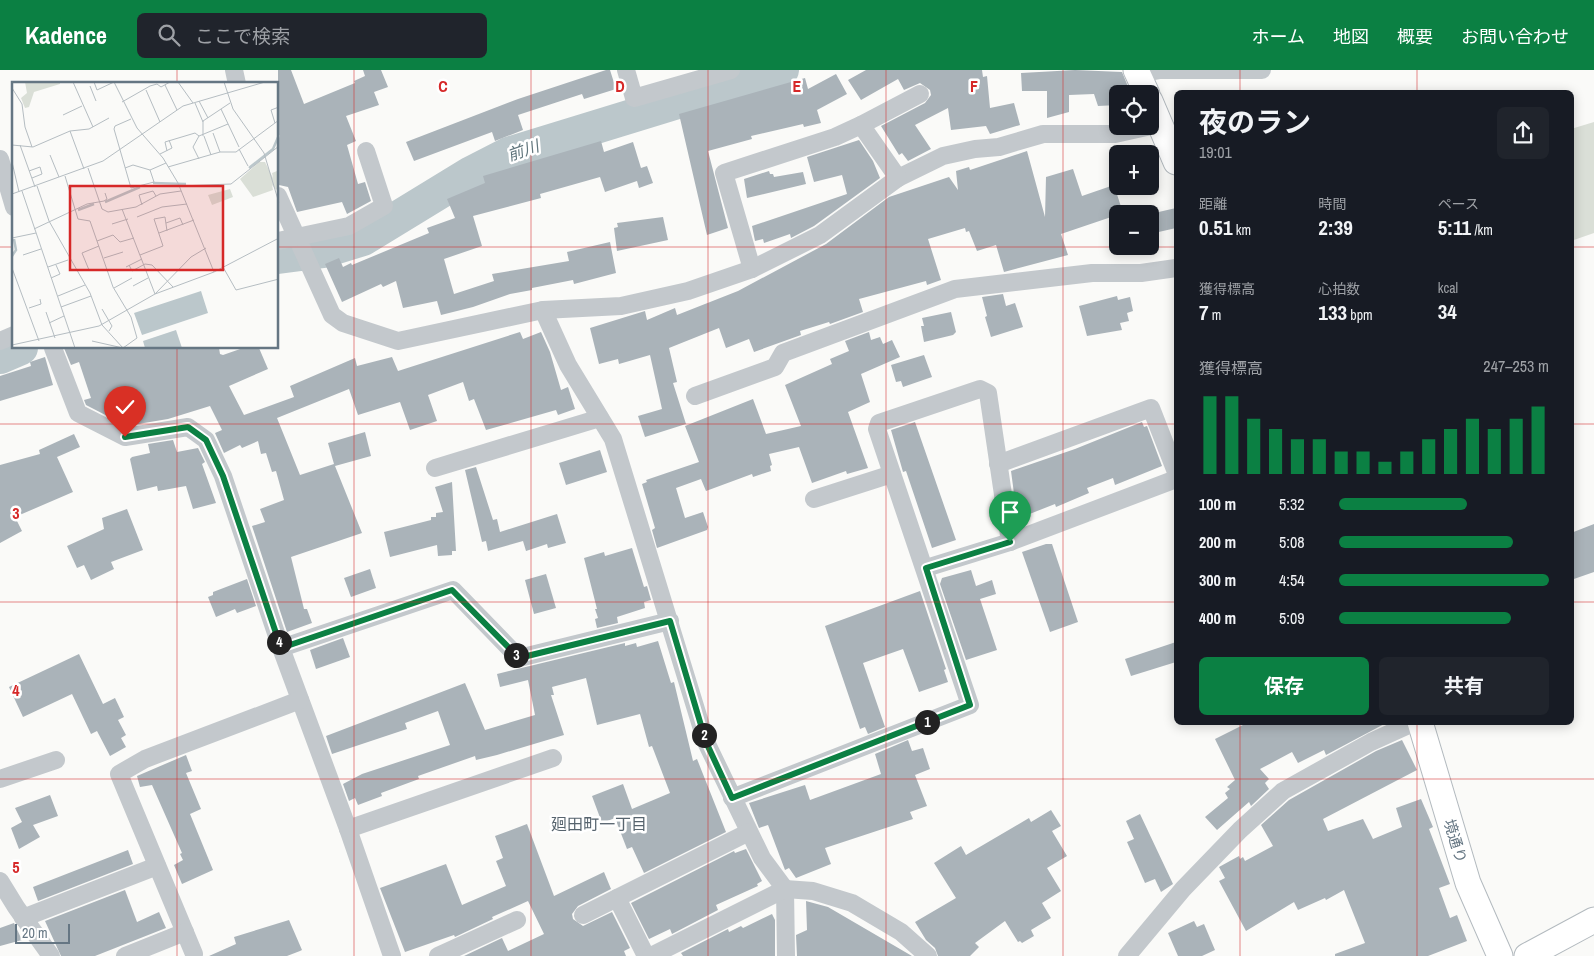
<!DOCTYPE html>
<html lang="ja">
<head>
<meta charset="utf-8">
<style>
	:root { --surface:#171b24; --page:#20242c; --text:#f1f3f6; --muted:#9ea1a6; --accent:#0b8043 }
	body { margin:0; font-family:"Archivo Narrow","Noto Sans JP",sans-serif; background:var(--page); color:var(--text); height:100vh; display:flex; flex-direction:column; font-size:19px; white-space:nowrap }
	* { box-sizing:border-box; margin:0 }
	p { font-size:16px; color:var(--muted) }
	.icon { flex:none; width:28px; height:28px; fill:none; stroke:currentColor; stroke-width:2; stroke-linecap:round; stroke-linejoin:round }
	.map { position:relative; flex:1; overflow:hidden }
	.sheet { position:absolute; left:1174px; top:20px; width:400px; height:635px; display:flex; flex-direction:column; background:var(--surface); border-radius:8px; box-shadow:0 2px 12px #0003 }
	.sheet>* { flex:none }
	.fabs { position:absolute; left:1109px; top:15px; display:grid; gap:10px }
	.fabs a { display:grid; place-items:center; width:50px; height:50px; border-radius:8px; background:var(--surface); box-shadow:0 2px 12px #0003; font-size:25px }
	.scale { position:absolute; left:15px; bottom:12px; width:55px; box-sizing:border-box; padding-left:5px; border:2px solid #657683; border-top:0; font-size:14px; line-height:18px; white-space:nowrap; color:#657683; -webkit-text-stroke:4px #fff; paint-order:stroke }
	.pin { position:absolute; display:grid; place-items:center; width:42px; height:42px; color:#fff; margin:-51px -21px; border-radius:50% 50% 50% 0; rotate:-45deg; box-shadow:0 0 5px #0007 }
	.pin .icon { rotate:45deg }
	.km { position:absolute; width:25px; height:25px; margin:-12px; border-radius:50%; background:#222; color:#fff; font-size:14px; line-height:25px; text-align:center }
	.round { display:grid; place-items:center; flex:none; width:52px; height:52px; border-radius:8px; background:var(--page) }
	.summary { display:flex; align-items:center; justify-content:space-between; height:85px; padding:0 25px }
	h1 { font-size:28px; font-weight:700; line-height:38px }
	.stats { display:grid; grid-template-columns:repeat(3,1fr); gap:8px; height:85px; padding:5px 25px }
	.stats div { display:grid; align-content:center }
	.stats b { font-size:21px; font-weight:700 }
	.stats small { font-size:14px; font-weight:400 }
	.stats p { font-size:14px }
	.chart { height:140px; padding:10px 25px }
	.chart p { display:flex; justify-content:space-between }
	.chart svg { width:100%; height:90px; margin-top:5px; stroke:var(--accent); stroke-width:6 }
	.cta { display:flex; gap:10px; margin-top:auto; padding:10px 25px }
	.cta a { flex:1; height:58px; border-radius:8px; background:var(--accent); color:#fff; font-size:20px; font-weight:700; line-height:58px; text-align:center }
	.cta a+a { background:var(--page); color:var(--text) }
	ul { padding:0 25px; list-style:none; font-size:16px }
	li { display:grid; grid-template-columns:80px 60px 1fr; align-items:center; height:38px }
	li i { height:12px; border-radius:6px; background:var(--accent) }
	header { display:flex; align-items:center; gap:30px; box-sizing:border-box; height:70px; padding:0 25px; background:var(--accent); color:#fff }
	header strong { font-size:24px }
	nav { display:flex; gap:28px; margin-inline-start:auto; font-size:18px }
	.search { width:350px; height:45px; background:var(--page); display:flex; align-items:center; gap:12px; box-sizing:border-box; padding:0 18px; border-radius:8px; color:var(--muted); font-size:19px }
	.map>svg:first-child { display:block }
	.green { fill:#dadfd7 }
	.lines { fill:none; stroke-linecap:round; stroke-linejoin:round }
	.river { stroke:#bbc7cb; stroke-width:34 }
	.building { fill:#aab3b9 }
	.secondary-casing { stroke:#b3babf; stroke-width:27 }
	.street { stroke:#c3c8cc; stroke-width:18 }
	.secondary { stroke:#fff; stroke-width:25 }
	.route-casing { stroke:#fff; stroke-width:10 }
	.route { stroke:#0b8043; stroke-width:6 }
	.grid { fill:none; stroke:#d62828; stroke-width:1; stroke-opacity:0.55 }
	.labels { text-anchor:middle; stroke-width:5; stroke-linejoin:round; paint-order:stroke }
	.street-label { font-size:15px; fill:#657683; stroke:#fff }
	.water-label { font-size:16px; font-style:italic; fill:#60757c; stroke:#fff }
	.neighbourhood-label { font-size:16px; fill:#57646e; stroke:#fff }
	.inset-river { fill:none; stroke:#bbc7cb; stroke-width:2.5 }
	.inset-road { fill:none; stroke:#b5bdc2; stroke-width:1 }
	.view { fill:#d62828; fill-opacity:0.15; stroke:#d62828; stroke-width:2.5 }
	.inset-edge { fill:none; stroke:#657683; stroke-width:2.5 }
	.grid-label { font-size:16px; text-anchor:middle; font-weight:bold; fill:#d62828; stroke:#fff; stroke-width:5; stroke-linejoin:round; paint-order:stroke }
</style>
</head>
<body>
<header>
<strong>Kadence</strong>
<div class="search"><svg class="icon" aria-label="search" viewBox="0 0 24 24"><circle cx="10" cy="10" r="6"/><path d="M15 15l6 6"/></svg>ここで検索</div>
<nav><a>ホーム</a><a>地図</a><a>概要</a><a>お問い合わせ</a></nav>
</header>
<div class="map">
<svg width="1594" height="886" viewBox="0 0 1594 886">
	<rect width="100%" height="100%" fill="#fafaf8"/>
	<polygon class="green" points="1594,52 1594,163 1571,171 1571,59"/>
	<g class="lines">
		<g class="river">
			<polyline points="278,187 324,181 363,169 471,103 508,84 782,0"/>
			<polyline points="0,287 21,278"/>
		</g>
	</g>
	<g class="building">
		<polygon points="278,0 291,0 304,34 355,13 354,11 365,6 363,0 381,0 388,17 374,22 379,35 346,46 356,71 347,75 358,114 365,112 371,131 347,144 342,132 297,142 288,117 279,115 278,111"/>
		<polygon points="606,0 610,0 616,19 584,29 582,24 518,45 523,60 495,71 492,62 414,91 406,72 518,29"/>
		<polygon points="866,0 982,0 983,7 987,6 990,38 1014,33 1020,55 990,64 986,56 951,60 948,38 915,55 931,79 908,91 902,83 899,85 881,56 925,33 931,25 930,20 920,13 904,20 898,9 861,30 848,10"/>
		<polygon points="1075,0 1122,2 1131,24 1118,24 1118,35 1098,36 1094,24 1069,25 1069,42 1047,48 1047,21 1022,21 1021,3"/>
		<polygon points="836,4 847,24 817,40 821,53 804,57 803,54 751,66 752,69 708,81 728,158 707,165 679,44 805,8 808,19"/>
		<polygon points="859,70 873,91 880,108 814,156 791,168 790,164 764,173 763,169 755,171 752,156 847,124 842,105 814,112 807,87"/>
		<polygon points="601,71 604,82 633,72 641,98 647,96 653,113 639,118 637,111 605,122 600,107 540,124 541,128 473,146 482,176 444,189 454,224 494,211 492,204 569,191 567,182 610,172 616,203 574,214 573,210 532,218 532,220 510,224 473,237 441,245 437,231 403,238 396,211 383,217 381,214 342,232 325,194 339,188 343,197 351,193 352,195 429,163 427,158 455,148 447,129 485,113 483,106"/>
		<polygon points="1027,81 1045,147 1046,107 1073,99 1082,126 1114,115 1123,143 1061,164 1068,185 1004,202 996,175 977,181 969,161 966,162 965,158 928,169 941,210 927,215 926,211 859,229 863,242 830,254 829,252 800,261 801,265 754,282 749,269 726,278 719,258 669,278 677,312 673,313 686,354 645,367 638,346 662,339 650,285 619,294 618,289 599,294 590,258 645,241 647,250 675,238 677,245 738,221 826,174 889,127 949,107 958,120 956,101 969,97 970,100"/>
		<polygon points="769,101 770,104 773,104 774,107 803,102 806,114 747,128 744,109"/>
		<polygon points="1176,138 1176,158 1150,164 1150,144"/>
		<polygon points="663,147 668,170 617,181 614,158 618,157 617,153"/>
		<polygon points="1003,224 1006,236 1015,233 1023,257 991,267 985,247 987,246 982,227"/>
		<polygon points="1117,226 1118,230 1130,227 1133,241 1127,243 1129,251 1120,253 1122,260 1087,266 1079,236"/>
		<polygon points="951,242 956,262 953,265 924,272 921,256 924,256 922,248"/>
		<polygon points="520,262 523,269 541,262 550,282 561,320 568,317 575,339 558,345 556,340 486,360 474,329 469,331 463,312 428,325 437,351 410,360 400,332 358,345 349,319 277,348 300,405 334,394 328,373 365,362 371,386 335,396 362,463 291,487 304,539 307,539 312,553 287,562 252,456 265,452 260,439 284,430 276,401 272,402 266,383 261,384 258,371 242,378 240,375 224,383 215,363 222,360 210,336 168,349 132,355 129,348 119,352 86,335 84,330 91,328 79,292 71,295 64,278 219,278 220,284 223,285 243,278 259,278 268,299 229,316 244,345 294,327 290,316 355,288 357,296 392,287 398,301"/>
		<polygon points="869,262 871,270 880,267 883,274 892,270 900,287 861,304 870,332 848,342 868,398 847,404 846,401 812,413 799,377 769,384 772,395 770,396 771,401 753,407 752,404 706,421 701,409 676,418 685,448 703,442 708,457 707,460 657,478 652,460 655,458 642,414 647,412 646,410 699,392 685,356 753,329 766,364 801,356 785,315 832,294 830,289 849,281 845,271"/>
		<polygon points="924,285 932,307 903,317 901,311 896,312 891,295"/>
		<polygon points="45,287 53,315 0,331 0,306 31,296 30,292"/>
		<polygon points="915,352 956,470 932,478 906,401 903,402 891,360"/>
		<polygon points="1142,352 1144,357 1147,356 1162,396 1115,415 1113,408 1087,418 1089,423 1056,437 1055,434 1027,445 1026,443 1021,446 1015,431 1011,401 1075,379"/>
		<polygon points="74,364 80,377 57,387 73,422 15,447 22,461 0,473 0,395 40,384 39,380"/>
		<polygon points="173,370 177,382 198,378 205,392 202,394 216,433 193,439 186,416 158,421 157,416 137,421 130,389 132,387 150,383 148,374"/>
		<polygon points="600,380 607,402 566,415 559,393"/>
		<polygon points="476,397 493,450 497,449 500,462 557,444 566,473 548,478 547,474 526,481 523,471 488,481 486,471 482,472 465,400"/>
		<polygon points="452,412 456,481 452,481 452,485 438,486 437,475 390,487 384,462 431,450 431,447 436,447 436,443 443,442 435,417"/>
		<polygon points="127,439 143,480 111,492 114,499 91,510 84,495 77,498 67,476 104,459 102,448"/>
		<polygon points="1594,454 1594,502 1571,510 1571,463"/>
		<polygon points="1046,474 1052,474 1078,552 1050,562 1022,482"/>
		<polygon points="632,478 644,517 647,516 651,530 644,532 645,538 617,547 618,553 597,558 595,549 598,548 595,539 597,539 584,488 604,482 605,486"/>
		<polygon points="370,499 376,518 351,527 344,508"/>
		<polygon points="971,500 976,516 992,510 996,524 980,529 997,580 966,590 940,514 942,508"/>
		<polygon points="546,504 556,538 534,544 525,510"/>
		<polygon points="247,509 256,536 237,543 235,539 216,547 208,527 213,525 213,522"/>
		<polygon points="920,521 946,599 944,600 948,612 919,622 903,579 863,593 885,657 868,664 865,657 860,659 825,556"/>
		<polygon points="343,568 350,587 316,599 310,580"/>
		<polygon points="658,571 671,613 674,612 693,691 697,689 726,762 644,803 632,777 627,779 615,748 602,753 592,726 623,714 632,739 670,723 652,676 649,677 640,644 597,655 586,608 552,617 554,625 551,625 564,665 497,685 476,690 475,686 418,706 419,709 381,723 382,726 358,735 355,728 349,731 343,714 362,704 450,675 438,641 405,653 407,659 332,684 326,666 465,613 485,660 535,645 528,610 500,617 497,604 625,573 625,576 636,573 637,577"/>
		<polygon points="1176,572 1176,592 1131,606 1125,589"/>
		<polygon points="79,584 103,634 115,628 124,647 118,650 126,665 121,668 126,677 110,686 97,661 91,664 72,624 23,647 9,617"/>
		<polygon points="1249,652 1388,652 1326,685 1324,680 1298,693 1292,682 1260,699 1269,709 1265,713 1269,719 1251,736 1249,732 1217,760 1205,747 1228,728 1225,723 1230,719 1227,717 1235,710 1215,669"/>
		<polygon points="908,670 912,681 923,678 930,699 915,705 927,736 910,742 913,749 825,778 831,794 796,808 789,798 785,800 768,755 759,758 749,733 805,715 810,730 881,704 875,684"/>
		<polygon points="1402,670 1417,700 1323,749 1328,761 1363,749 1373,769 1402,757 1396,738 1421,729 1433,757 1429,759 1450,814 1439,818 1450,848 1457,845 1467,871 1428,886 1335,886 1335,884 1365,873 1344,820 1326,830 1325,828 1298,840 1294,832 1246,861 1219,811 1225,808 1219,797 1239,786 1240,789 1243,787 1245,791 1273,776 1261,755 1289,730 1376,681"/>
		<polygon points="186,685 192,701 186,703 201,739 190,744 213,800 182,814 174,795 183,790 180,784 182,783 152,715 140,717 137,706"/>
		<polygon points="50,725 58,746 33,755 40,767 19,779 11,758 22,752 15,738"/>
		<polygon points="1051,740 1061,756 1052,761 1067,786 1047,798 1061,821 1042,833 1051,848 1031,860 1034,866 1022,873 1020,871 1018,872 1005,851 975,873 979,877 970,886 938,886 935,878 926,870 915,852 956,828 934,793 961,776 966,785 1029,748 1031,752"/>
		<polygon points="1140,744 1173,814 1161,822 1155,809 1145,813 1127,772 1134,769 1126,751"/>
		<polygon points="527,754 554,826 604,802 611,819 578,836 572,844 573,849 583,856 612,842 630,878 624,881 626,886 464,886 502,868 508,881 544,864 528,831 492,847 493,849 455,867 454,865 405,882 380,818 446,794 462,835 506,816 496,791 503,788 495,766"/>
		<polygon points="746,779 762,811 757,814 758,816 716,835 718,840 672,864 670,859 649,869 631,833 734,781 735,783"/>
		<polygon points="128,780 133,794 38,831 33,817"/>
		<polygon points="125,820 137,852 159,842 166,858 95,886 61,886 45,851"/>
		<polygon points="806,831 828,837 912,886 797,886 796,865 807,860"/>
		<polygon points="772,844 775,850 775,886 683,886 681,883 728,859 729,862 741,856 743,858"/>
		<polygon points="289,850 302,880 300,881 287,886 209,886 236,874 234,867"/>
		<polygon points="1194,851 1197,857 1204,854 1215,880 1202,886 1178,886 1168,863"/>
		<polygon points="14,853 22,870 0,876 0,858"/>
	</g>
	<g class="lines">
		<defs>
			<g id="secondary">
				<polyline points="1136,0 1147,24"/>
				<polyline points="1150,31 1176,92"/>
				<polyline points="1420,652 1468,813 1500,886"/>
				<polyline points="1527,886 1594,850"/>
			</g>
		</defs>
		<use href="#secondary" class="secondary-casing"/>
		<g class="street">
			<polyline points="234,0 237,14"/>
			<polyline points="626,0 634,28 731,0"/>
			<polyline points="1138,4 1160,0 1262,0"/>
			<polyline points="861,55 920,24"/>
			<polyline points="0,89 14,137"/>
			<polyline points="278,126 332,245 343,253 398,271 543,240 621,236 688,221 752,199 820,165 898,108 943,86 975,79 999,77 1043,64 1115,64 1160,54"/>
			<polyline points="278,171 349,156 384,136 366,81"/>
			<polyline points="752,199 724,103 835,67 861,55 898,108"/>
			<polyline points="543,240 568,295 613,369 706,672 762,788 785,819 786,886"/>
			<polyline points="0,271 14,265"/>
			<polyline points="53,278 78,343 125,367 188,357 206,370 223,406 281,578 348,759 392,886"/>
			<polyline points="695,326 775,297 783,283 955,219 1092,203 1141,203 1176,198"/>
			<polyline points="998,394 1151,338 1176,402"/>
			<polyline points="435,398 600,348"/>
			<polyline points="814,429 892,404"/>
			<polyline points="926,498 1010,472 1176,409"/>
			<polyline points="281,578 453,520 519,588 670,551"/>
			<polyline points="0,709 56,690"/>
			<polyline points="732,728 970,635 877,359 879,353 980,319 988,323 1010,472"/>
			<polyline points="348,759 553,688"/>
			<polyline points="0,811 16,837 51,886"/>
			<polyline points="617,828 646,886"/>
			<polyline points="583,845 749,762"/>
			<polyline points="23,848 157,796"/>
			<polyline points="194,884 119,704 145,689 300,630"/>
			<polyline points="125,886 185,862"/>
			<polyline points="438,886 517,850"/>
			<polyline points="651,886 785,819 813,821 852,833 901,862 928,886"/>
			<polyline points="1127,886 1183,819 1240,760 1283,721 1371,672 1415,652"/>
		</g>
		<use href="#secondary" class="secondary"/>
	</g>
	<g class="lines">
		<defs>
			<polyline id="route" points="125,367 188,357 206,370 223,406 281,578 452,520 519,588 670,551 706,672 732,728 970,635 926,498 1010,472"/>
		</defs>
		<use href="#route" class="route-casing"/>
		<use href="#route" class="route"/>
	</g>
	<path class="grid" d="M177,0V14M354,0V886M531,0V886M708,0V886M886,0V886M1063,0V886M1240,0V22M1417,0V22M0,177H14M278,177H1176M1571,177H1594M177,278V886M0,354H1176M1571,354H1594M0,532H1176M1571,532H1594M1240,652V886M1417,652V886M0,709H1594"/>
	<g class="labels">
		<g class="street-label">
			<text transform="translate(1455 771) rotate(73)" y="5">境通り</text>
		</g>
		<g class="water-label">
			<text transform="translate(523 80) rotate(-19)" y="6">前川</text>
		</g>
		<g class="neighbourhood-label">
			<text x="599" y="760">廻田町一丁目</text>
		</g>
	</g>
	<g transform="translate(12 12)">
		<rect width="266" height="266" fill="#fafaf8"/>
		<path d="M13,0H48V2L22,10L17,25L13,26L9,16L15,11ZM247,80H253L261,96L260,91L265,89L266,106L264,108L260,103L261,108L241,115L228,97ZM218,107L221,115L200,123L196,113Z" fill="#dadfd7"/>
		<path d="M189,209L196,231L130,253L122,231ZM164,248L170,266H133L131,259Z" fill="#bbc7cb"/>
		<path class="inset-river" d="M237,86L261,67L267,53M141,101L174,102M93,120L128,105M66,128L82,122M0,174L4,168L2,157"/>
		<path class="inset-road" d="M61,0L81,45M82,0L85,8L102,0L125,46L151,76L166,101L202,190M166,0L181,21M212,0L221,27L252,71L267,121M153,3L165,28M78,4L84,19M0,6L10,22L13,45L20,65M134,8L148,40M187,19L196,36M110,20L138,4L145,2L149,5L158,0M183,21L191,40M209,27L227,65M51,33L70,24M119,37L103,44L102,47L119,106L142,100L138,88M263,41L259,28L267,25M58,49L72,87M201,51L208,70M191,54V39L218,21M192,54L199,73M0,63L21,65L58,49L77,47L97,36M8,63L23,105M227,67L236,84M155,69L153,60L183,51L187,54M148,72L160,66L157,58M38,73L47,95M187,77L181,65L187,54L216,42M0,80L7,110M156,85L208,70H224L267,38M76,86L90,127L96,130L124,125L148,112L169,109M113,86L121,83L138,88L154,81M17,89L28,85L30,92L20,96M53,94L66,137L78,139L101,205L119,235L125,256L111,266M25,104L37,139L78,211L90,243L111,266M167,104L219,102L267,64M10,109L63,266M0,112L91,79L171,24L253,0M130,123L127,113L141,109L144,114M110,127L143,212L179,175L194,166M125,135L150,125L175,122M154,141L168,136L171,143M100,142L116,137M22,147L75,122L92,119L95,117L93,111M147,151L182,138M0,156L24,151M85,159L101,153L108,160L122,156M11,173L29,167M128,173L151,164L142,137L153,135L155,149M92,176L111,170M117,183L120,189L133,182L140,183L161,205M36,185L56,178M114,185L130,177M211,185L224,208L267,197M0,186L27,259M77,188L70,171L87,164M39,196L48,192L44,183M121,204L136,196M102,206L120,196M46,214L73,203M49,225L79,214M17,226L29,222L28,217M90,227L100,244L97,249M34,230L43,256M37,241L52,234M80,259L111,266M0,263L87,244L143,212L202,190L267,156"/>
		<path class="view" d="M58,104H211V188H58Z"/>
		<rect width="266" height="266" class="inset-edge"/>
	</g>
	<g class="grid-label">
		<text x="443" y="22">C</text>
		<text x="620" y="22">D</text>
		<text x="797" y="22">E</text>
		<text x="974" y="22">F</text>
		<text x="16" y="449">3</text>
		<text x="16" y="626">4</text>
		<text x="16" y="803">5</text>
	</g>
</svg>
<div class="fabs">
<a><svg class="icon" aria-label="locate" viewBox="0 0 24 24"><circle cx="12" cy="12" r="6"/><path d="M12 2v4M12 18v4M2 12h4M18 12h4"/></svg></a>
<a>+</a>
<a>−</a>
</div>
<div class="scale">20 m</div>
<div class="pin" style="left:1010px;top:472px;background:#1e9e55"><svg class="icon" aria-label="arrive" viewBox="0 0 24 24"><path d="M6 21V4h12l-3 4 3 4H6"/></svg></div>
<div class="pin" style="left:125px;top:367px;background:#d93025"><svg class="icon" aria-label="check" viewBox="0 0 24 24"><path d="M5 12l5 5 9-10"/></svg></div>
<b class="km" style="left:927px;top:652px">1</b>
<b class="km" style="left:704px;top:665px">2</b>
<b class="km" style="left:516px;top:585px">3</b>
<b class="km" style="left:279px;top:572px">4</b>
<section class="sheet">
<div class="summary"><div><h1>夜のラン</h1><p>19:01</p></div><a class="round"><svg class="icon" aria-label="share" viewBox="0 0 24 24"><path d="M12 15V3M7 8l5-5 5 5M5 13v7h14v-7"/></svg></a></div>
<div class="stats">
<div><p>距離</p><b>0.51<small> km</small></b></div>
<div><p>時間</p><b>2:39</b></div>
<div><p>ペース</p><b>5:11<small> /km</small></b></div>
</div>
<div class="stats">
<div><p>獲得標高</p><b>7<small> m</small></b></div>
<div><p>心拍数</p><b>133<small> bpm</small></b></div>
<div><p>kcal</p><b>34</b></div>
</div>
<div class="chart"><p><span>獲得標高</span>247–253 m</p>
<svg viewBox="0 0 160 44" preserveAspectRatio="none"><path d="M5 44V6M15 44V6M25 44V17M35 44V22M45 44V27M55 44V27M65 44V33M75 44V33M85 44V38M95 44V33M105 44V27M115 44V22M125 44V17M135 44V22M145 44V17M155 44V11"/></svg>
</div>
<ul>
<li><b>100 m</b>5:32<i style="width:61%"></i></li>
<li><b>200 m</b>5:08<i style="width:83%"></i></li>
<li><b>300 m</b>4:54<i style="width:100%"></i></li>
<li><b>400 m</b>5:09<i style="width:82%"></i></li>
</ul>
<div class="cta"><a>保存</a><a>共有</a></div>
</section>
</div>
</body>
</html>
